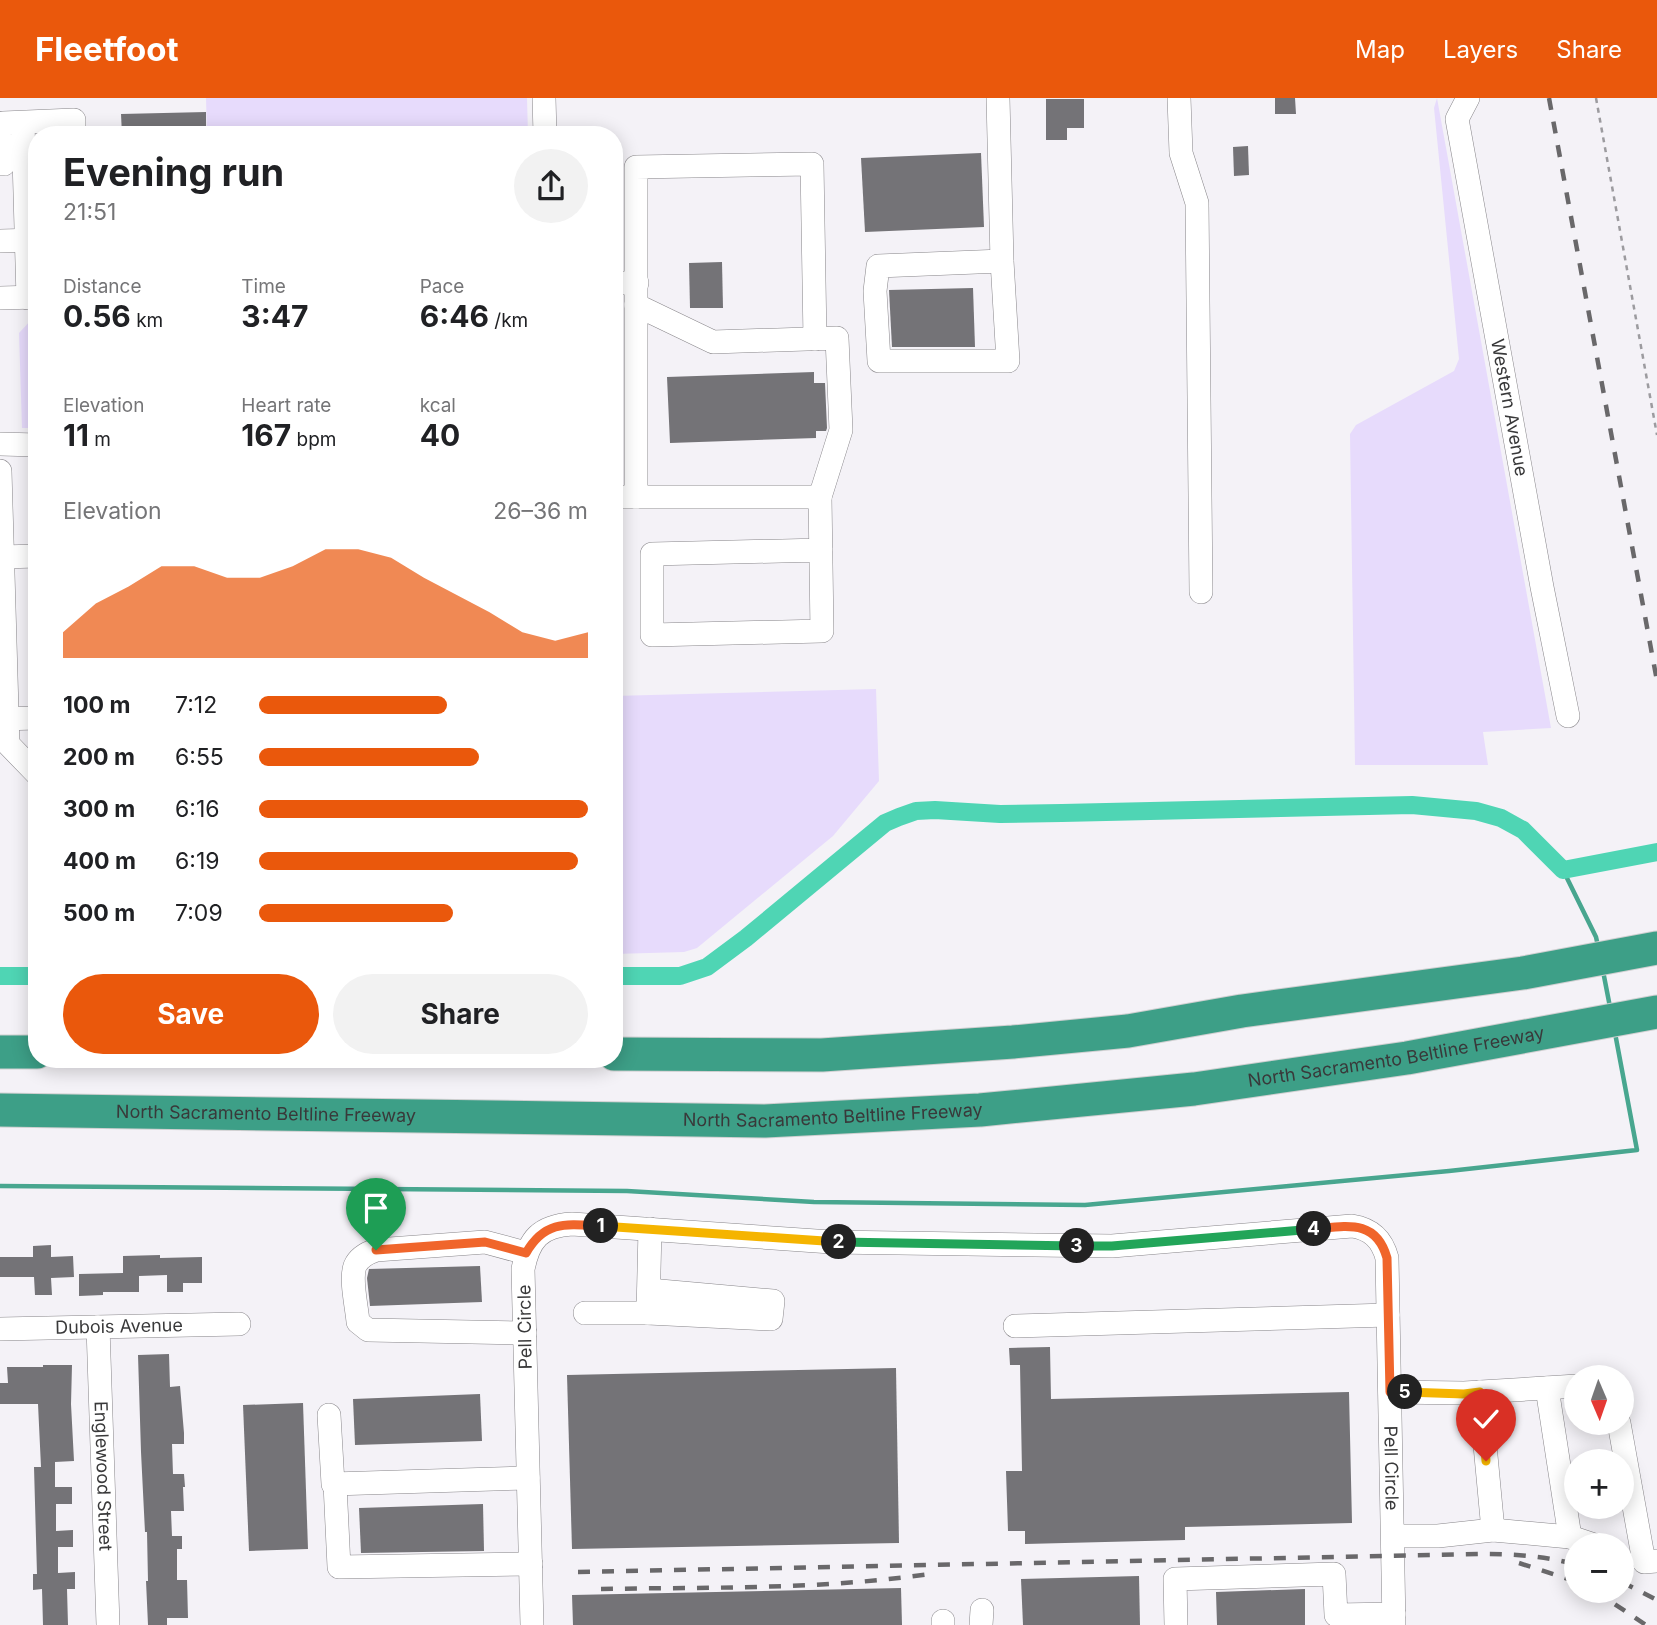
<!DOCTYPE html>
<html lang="en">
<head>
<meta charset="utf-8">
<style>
	:root { --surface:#fff; --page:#f2f2f2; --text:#202124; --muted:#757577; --accent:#ea580c }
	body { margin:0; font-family:Inter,sans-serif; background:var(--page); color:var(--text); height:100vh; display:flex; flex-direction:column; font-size:26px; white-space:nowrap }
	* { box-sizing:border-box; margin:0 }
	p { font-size:23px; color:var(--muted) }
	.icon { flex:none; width:38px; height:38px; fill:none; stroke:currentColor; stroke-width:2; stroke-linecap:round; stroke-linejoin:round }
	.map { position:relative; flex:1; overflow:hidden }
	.sheet { position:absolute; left:28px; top:28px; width:595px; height:942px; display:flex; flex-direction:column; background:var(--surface); border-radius:28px; box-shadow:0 4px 18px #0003 }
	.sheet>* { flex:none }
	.needle { width:46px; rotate:178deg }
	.tools { position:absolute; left:1564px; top:1267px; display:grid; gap:14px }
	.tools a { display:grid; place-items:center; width:70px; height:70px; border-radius:50%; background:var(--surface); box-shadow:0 4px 18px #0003; font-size:35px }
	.pin { position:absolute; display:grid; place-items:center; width:60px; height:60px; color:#fff; margin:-72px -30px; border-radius:50% 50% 50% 0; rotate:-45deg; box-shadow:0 0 7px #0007 }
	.pin .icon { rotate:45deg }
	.km { position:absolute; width:35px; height:35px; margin:-18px; border-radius:50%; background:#222; color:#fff; font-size:19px; line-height:35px; text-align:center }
	.round { display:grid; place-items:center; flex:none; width:74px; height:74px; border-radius:37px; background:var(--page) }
	.overview { display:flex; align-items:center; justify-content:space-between; height:119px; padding:0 35px }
	h1 { font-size:38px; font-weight:700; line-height:52px }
	.stats { display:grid; grid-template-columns:repeat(3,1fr); gap:10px; height:119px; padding:7px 35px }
	.stats div { display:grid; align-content:center }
	.stats b { font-size:30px; font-weight:700 }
	.stats small { font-size:19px; font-weight:400 }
	.stats p { font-size:19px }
	.chart { height:196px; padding:14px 35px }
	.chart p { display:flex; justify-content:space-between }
	.chart svg { width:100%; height:126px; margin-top:7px; fill:var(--accent); opacity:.7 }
	.button { display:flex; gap:14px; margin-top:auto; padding:14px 35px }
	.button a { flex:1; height:80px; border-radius:42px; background:var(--accent); color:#fff; font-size:28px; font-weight:700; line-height:80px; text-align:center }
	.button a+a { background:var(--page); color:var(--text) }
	ul { padding:0 35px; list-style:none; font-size:23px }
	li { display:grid; grid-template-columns:112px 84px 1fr; align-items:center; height:52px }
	li i { height:18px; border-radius:9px; background:var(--accent) }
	header { display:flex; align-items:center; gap:42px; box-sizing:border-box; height:98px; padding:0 35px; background:var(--accent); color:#fff }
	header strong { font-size:33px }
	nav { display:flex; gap:38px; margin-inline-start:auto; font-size:24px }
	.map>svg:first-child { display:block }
	.green { fill:#e7dbfc }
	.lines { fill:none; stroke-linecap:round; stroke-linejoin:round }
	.stream { stroke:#48a68f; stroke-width:4.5 }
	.canal { stroke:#4fd5b4; stroke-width:18 }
	.building { fill:#747377 }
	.minor-casing { stroke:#88868a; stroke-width:24 }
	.highway-casing { stroke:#cfcfd0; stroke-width:35 }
	.path { stroke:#9c9b9f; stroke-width:2.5; stroke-dasharray:5 5; stroke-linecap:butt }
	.minor { stroke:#fff; stroke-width:23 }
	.highway { stroke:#3d9f87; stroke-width:33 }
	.rail { stroke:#69686a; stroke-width:4.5; stroke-dasharray:12 12; stroke-linecap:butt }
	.split-1-casing { stroke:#fff; stroke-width:14 }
	.split-2-casing { stroke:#fff; stroke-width:14 }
	.split-3-casing { stroke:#fff; stroke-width:14 }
	.split-4-casing { stroke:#fff; stroke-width:14 }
	.split-5-casing { stroke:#fff; stroke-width:14 }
	.split-6-casing { stroke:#fff; stroke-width:14 }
	.split-1 { stroke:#f0652b; stroke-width:9 }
	.split-2 { stroke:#f5b400; stroke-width:9 }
	.split-3 { stroke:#22a559; stroke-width:9 }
	.split-4 { stroke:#22a559; stroke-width:9 }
	.split-5 { stroke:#f0652b; stroke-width:9 }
	.split-6 { stroke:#f5b400; stroke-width:9 }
	.labels { text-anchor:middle; stroke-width:7; stroke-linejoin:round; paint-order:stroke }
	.street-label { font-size:18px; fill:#39393a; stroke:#fff }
</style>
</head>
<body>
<header>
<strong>Fleetfoot</strong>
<nav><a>Map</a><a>Layers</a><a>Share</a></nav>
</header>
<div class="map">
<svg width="1657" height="1527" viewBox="0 0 1657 1527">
	<rect width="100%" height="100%" fill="#f4f2f7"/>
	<g class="green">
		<polygon points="206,0 527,0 528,37 207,37"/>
		<polygon points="1437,0 1551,630 1483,634 1488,667 1355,667 1350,336 1356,327 1454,273 1459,261 1434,10"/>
		<polygon points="33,220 37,220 37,330 22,330 19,235"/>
		<polygon points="876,591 879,683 833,738 697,850 684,854 614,856 614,598"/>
	</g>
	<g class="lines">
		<g class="stream">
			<polyline points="1563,772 1596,839 1598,848"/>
			<polyline points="1603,873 1610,909"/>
			<polyline points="0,1088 627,1093 814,1104 1085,1107 1449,1073 1637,1052 1615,935"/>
		</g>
		<g class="canal">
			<polyline points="0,878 37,878"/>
			<polyline points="614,878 680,878 707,869 746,840 885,725 899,719 916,713 935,712 1000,716 1062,715 1412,707 1476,713 1501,720 1523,732 1563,772 1657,754"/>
		</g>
	</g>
	<g class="building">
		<polygon points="1275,0 1295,0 1296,16 1275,16"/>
		<polygon points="1046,1 1084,1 1084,30 1067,30 1067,42 1046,42"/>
		<polygon points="206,14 206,37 122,37 121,16"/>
		<polygon points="1248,48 1249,77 1234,78 1233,49"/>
		<polygon points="981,55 984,129 865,134 861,60"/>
		<polygon points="722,164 723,210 690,210 689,165"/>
		<polygon points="973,190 975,249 892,249 889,192"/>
		<polygon points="814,274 814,285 825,285 827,330 826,333 816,333 816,340 670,345 667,279"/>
		<polygon points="51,1147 51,1159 73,1158 74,1179 51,1180 52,1197 35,1197 34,1179 0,1179 0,1159 33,1159 33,1148"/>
		<polygon points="160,1157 160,1160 202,1159 202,1185 183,1185 183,1194 167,1194 167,1177 139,1178 139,1194 103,1194 103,1197 79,1198 79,1176 123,1175 123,1158"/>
		<polygon points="480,1168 482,1204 370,1208 367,1180 369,1171"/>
		<polygon points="1050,1249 1051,1301 1349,1294 1352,1425 1185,1429 1185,1442 1025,1446 1025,1433 1008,1433 1006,1373 1022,1373 1020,1267 1010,1267 1009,1250"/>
		<polygon points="169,1256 170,1289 180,1288 184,1335 184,1346 172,1346 173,1376 184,1376 185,1389 183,1389 184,1413 171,1413 172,1438 182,1438 182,1451 177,1451 177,1482 187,1482 188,1520 167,1520 167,1527 148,1527 146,1483 148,1483 147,1434 145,1434 141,1354 138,1257"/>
		<polygon points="43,1267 72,1267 71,1306 74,1363 55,1364 55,1389 72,1389 72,1406 56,1406 56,1433 73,1432 73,1449 58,1449 58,1475 75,1474 75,1491 67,1491 68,1527 43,1527 42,1491 33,1492 33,1476 37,1476 34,1369 41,1369 38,1306 0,1306 0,1285 8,1285 7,1269 43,1269"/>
		<polygon points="896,1270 899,1445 572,1451 567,1277"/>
		<polygon points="480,1296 482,1343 355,1347 353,1301"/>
		<polygon points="303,1305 308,1451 249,1453 243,1307"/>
		<polygon points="483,1406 484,1453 361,1455 359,1410"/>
		<polygon points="1139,1478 1140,1527 1023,1527 1021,1481"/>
		<polygon points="901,1490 902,1527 573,1527 572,1497"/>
		<polygon points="1305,1491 1305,1527 1217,1527 1216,1494"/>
	</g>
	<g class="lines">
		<defs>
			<g id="minor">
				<polyline points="544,0 545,37"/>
				<polyline points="998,0 1002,163 1008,263 879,263 875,193 878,168 1002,163"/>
				<polyline points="1179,0 1181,55 1197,105 1201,494"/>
				<path id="s1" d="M1468,0L1457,21L1542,489L1568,618"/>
				<polyline points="23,25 28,200"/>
				<polyline points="0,66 4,66 3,25 74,22 74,37"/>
				<polyline points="0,143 37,142"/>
				<polyline points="614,185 637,185"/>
				<polyline points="0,200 37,199"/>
				<polyline points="636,207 636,69 812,66 815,241"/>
				<polyline points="0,346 37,347"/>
				<polyline points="0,373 8,646 37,676"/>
				<polyline points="614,399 820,399 822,533 652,537 652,456 821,452"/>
				<polyline points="636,399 636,207 713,244 837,240 841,332 820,399"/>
				<polyline points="2,459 37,458"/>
				<polyline points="0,621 37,620"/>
				<polyline points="585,1215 648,1215 650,1131"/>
				<polyline points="648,1215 771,1221 773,1203 649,1192"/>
				<polyline points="1015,1228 1388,1217"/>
				<path id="s2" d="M98,1229L108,1527"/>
				<path id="s3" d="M0,1231L239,1226"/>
				<path d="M525,1235L368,1232L358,1224C357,1210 350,1181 355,1168C359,1159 367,1155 376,1152L485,1144L526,1155"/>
				<polyline points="1547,1290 1570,1439"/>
				<polyline points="1390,1294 1464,1295 1577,1288"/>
				<polyline points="1480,1294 1493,1432"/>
				<polyline points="329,1317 333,1386 528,1380"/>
				<polyline points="1619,1325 1644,1464 1657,1463"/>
				<polyline points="335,1386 339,1469 531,1466"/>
				<polyline points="1393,1438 1438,1438 1493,1432 1570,1439 1594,1447"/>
				<path id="s4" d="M532,1527L523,1171C529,1141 540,1128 572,1126L831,1144L1112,1148L1352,1128C1371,1131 1382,1141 1387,1160L1394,1527"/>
				<polyline points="943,1527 943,1523"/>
				<polyline points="981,1527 982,1512"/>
				<polyline points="1176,1527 1175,1481 1334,1476 1336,1517 1394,1516"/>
			</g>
			<g id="highway">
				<polyline points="0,954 37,954"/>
				<polyline points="614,956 822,957 1013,944 1128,933 1242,913 1523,875 1657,850"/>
				<path id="s5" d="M0,1012L765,1023L980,1012L1194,991L1407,960L1657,914"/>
			</g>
		</defs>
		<use href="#minor" class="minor-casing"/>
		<use href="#highway" class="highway-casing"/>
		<polyline class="path" points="1596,0 1657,337"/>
		<use href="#minor" class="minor"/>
		<use href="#highway" class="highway"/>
		<g class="rail">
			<polyline points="1549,0 1657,583"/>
			<polyline points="1519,1465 1577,1484"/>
			<path d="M578,1474L1482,1456C1514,1456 1546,1458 1577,1467"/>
			<polyline points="1622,1484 1657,1502"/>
			<path d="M601,1491C712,1489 825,1492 936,1475"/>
			<polyline points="1595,1493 1646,1527"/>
		</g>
	</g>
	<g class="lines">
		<defs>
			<path id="split-1" d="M376,1152L485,1144L526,1155C545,1122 567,1126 601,1128"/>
			<polyline id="split-2" points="601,1128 839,1144"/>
			<polyline id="split-3" points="839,1144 1077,1148"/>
			<polyline id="split-4" points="1077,1148 1112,1148 1314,1131"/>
			<path id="split-5" d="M1314,1131C1347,1128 1376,1121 1387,1160L1390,1294H1405"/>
			<polyline id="split-6" points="1405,1294 1464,1296 1480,1294 1486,1363"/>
		</defs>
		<use href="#split-1" class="split-1-casing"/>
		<use href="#split-2" class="split-2-casing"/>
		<use href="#split-3" class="split-3-casing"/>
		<use href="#split-4" class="split-4-casing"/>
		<use href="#split-5" class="split-5-casing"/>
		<use href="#split-6" class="split-6-casing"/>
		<use href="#split-1" class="split-1"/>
		<use href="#split-2" class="split-2"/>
		<use href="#split-3" class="split-3"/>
		<use href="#split-4" class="split-4"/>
		<use href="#split-5" class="split-5"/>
		<use href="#split-6" class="split-6"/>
	</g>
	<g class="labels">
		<g class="street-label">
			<text dy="6" stroke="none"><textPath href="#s1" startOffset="317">Western Avenue</textPath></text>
			<text dy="6" stroke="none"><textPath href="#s5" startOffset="1400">North Sacramento Beltline Freeway</textPath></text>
			<text dy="6" stroke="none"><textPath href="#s5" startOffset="266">North Sacramento Beltline Freeway</textPath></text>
			<text dy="6" stroke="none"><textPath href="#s5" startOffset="833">North Sacramento Beltline Freeway</textPath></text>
			<text dy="6" stroke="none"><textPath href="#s3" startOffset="119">Dubois Avenue</textPath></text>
			<text transform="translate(525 1229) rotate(-91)" y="6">Pell Circle</text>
			<text dy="6" stroke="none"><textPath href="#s4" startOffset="1472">Pell Circle</textPath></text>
			<text dy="6" stroke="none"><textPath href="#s2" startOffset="149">Englewood Street</textPath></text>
		</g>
	</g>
</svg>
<div class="tools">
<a><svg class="needle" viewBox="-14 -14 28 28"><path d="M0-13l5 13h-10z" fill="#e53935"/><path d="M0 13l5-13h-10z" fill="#757577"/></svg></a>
<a>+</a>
<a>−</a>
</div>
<div class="pin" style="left:376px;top:1152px;background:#1e9e55"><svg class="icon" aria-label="arrive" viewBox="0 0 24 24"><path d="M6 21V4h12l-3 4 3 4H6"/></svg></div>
<div class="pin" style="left:1486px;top:1363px;background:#d93025"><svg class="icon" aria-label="check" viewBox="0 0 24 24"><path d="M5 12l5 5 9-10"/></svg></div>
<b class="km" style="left:601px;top:1128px">1</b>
<b class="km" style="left:839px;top:1144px">2</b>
<b class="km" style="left:1077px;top:1148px">3</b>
<b class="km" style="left:1314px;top:1131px">4</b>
<b class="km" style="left:1405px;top:1294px">5</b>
<section class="sheet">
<div class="overview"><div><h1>Evening run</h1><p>21:51</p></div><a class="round"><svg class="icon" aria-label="share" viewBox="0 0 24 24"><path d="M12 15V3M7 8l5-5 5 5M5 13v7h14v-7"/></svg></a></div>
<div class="stats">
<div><p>Distance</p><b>0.56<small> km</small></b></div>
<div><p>Time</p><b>3:47</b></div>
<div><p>Pace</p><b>6:46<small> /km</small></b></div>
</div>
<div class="stats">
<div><p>Elevation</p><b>11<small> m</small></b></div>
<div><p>Heart rate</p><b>167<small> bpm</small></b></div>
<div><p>kcal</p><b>40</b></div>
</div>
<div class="chart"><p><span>Elevation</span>26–36 m</p>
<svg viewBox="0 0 160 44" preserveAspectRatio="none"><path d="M0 44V35L10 25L20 19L30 12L40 12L50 16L60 16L70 12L80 6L90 6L100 9L110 16L120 22L130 28L140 35L150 38L160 35V44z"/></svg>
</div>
<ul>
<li><b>100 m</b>7:12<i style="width:57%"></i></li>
<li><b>200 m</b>6:55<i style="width:67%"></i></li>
<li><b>300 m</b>6:16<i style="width:100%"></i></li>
<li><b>400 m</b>6:19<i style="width:97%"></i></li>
<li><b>500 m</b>7:09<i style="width:59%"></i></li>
</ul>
<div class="button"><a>Save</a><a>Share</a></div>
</section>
</div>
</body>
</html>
